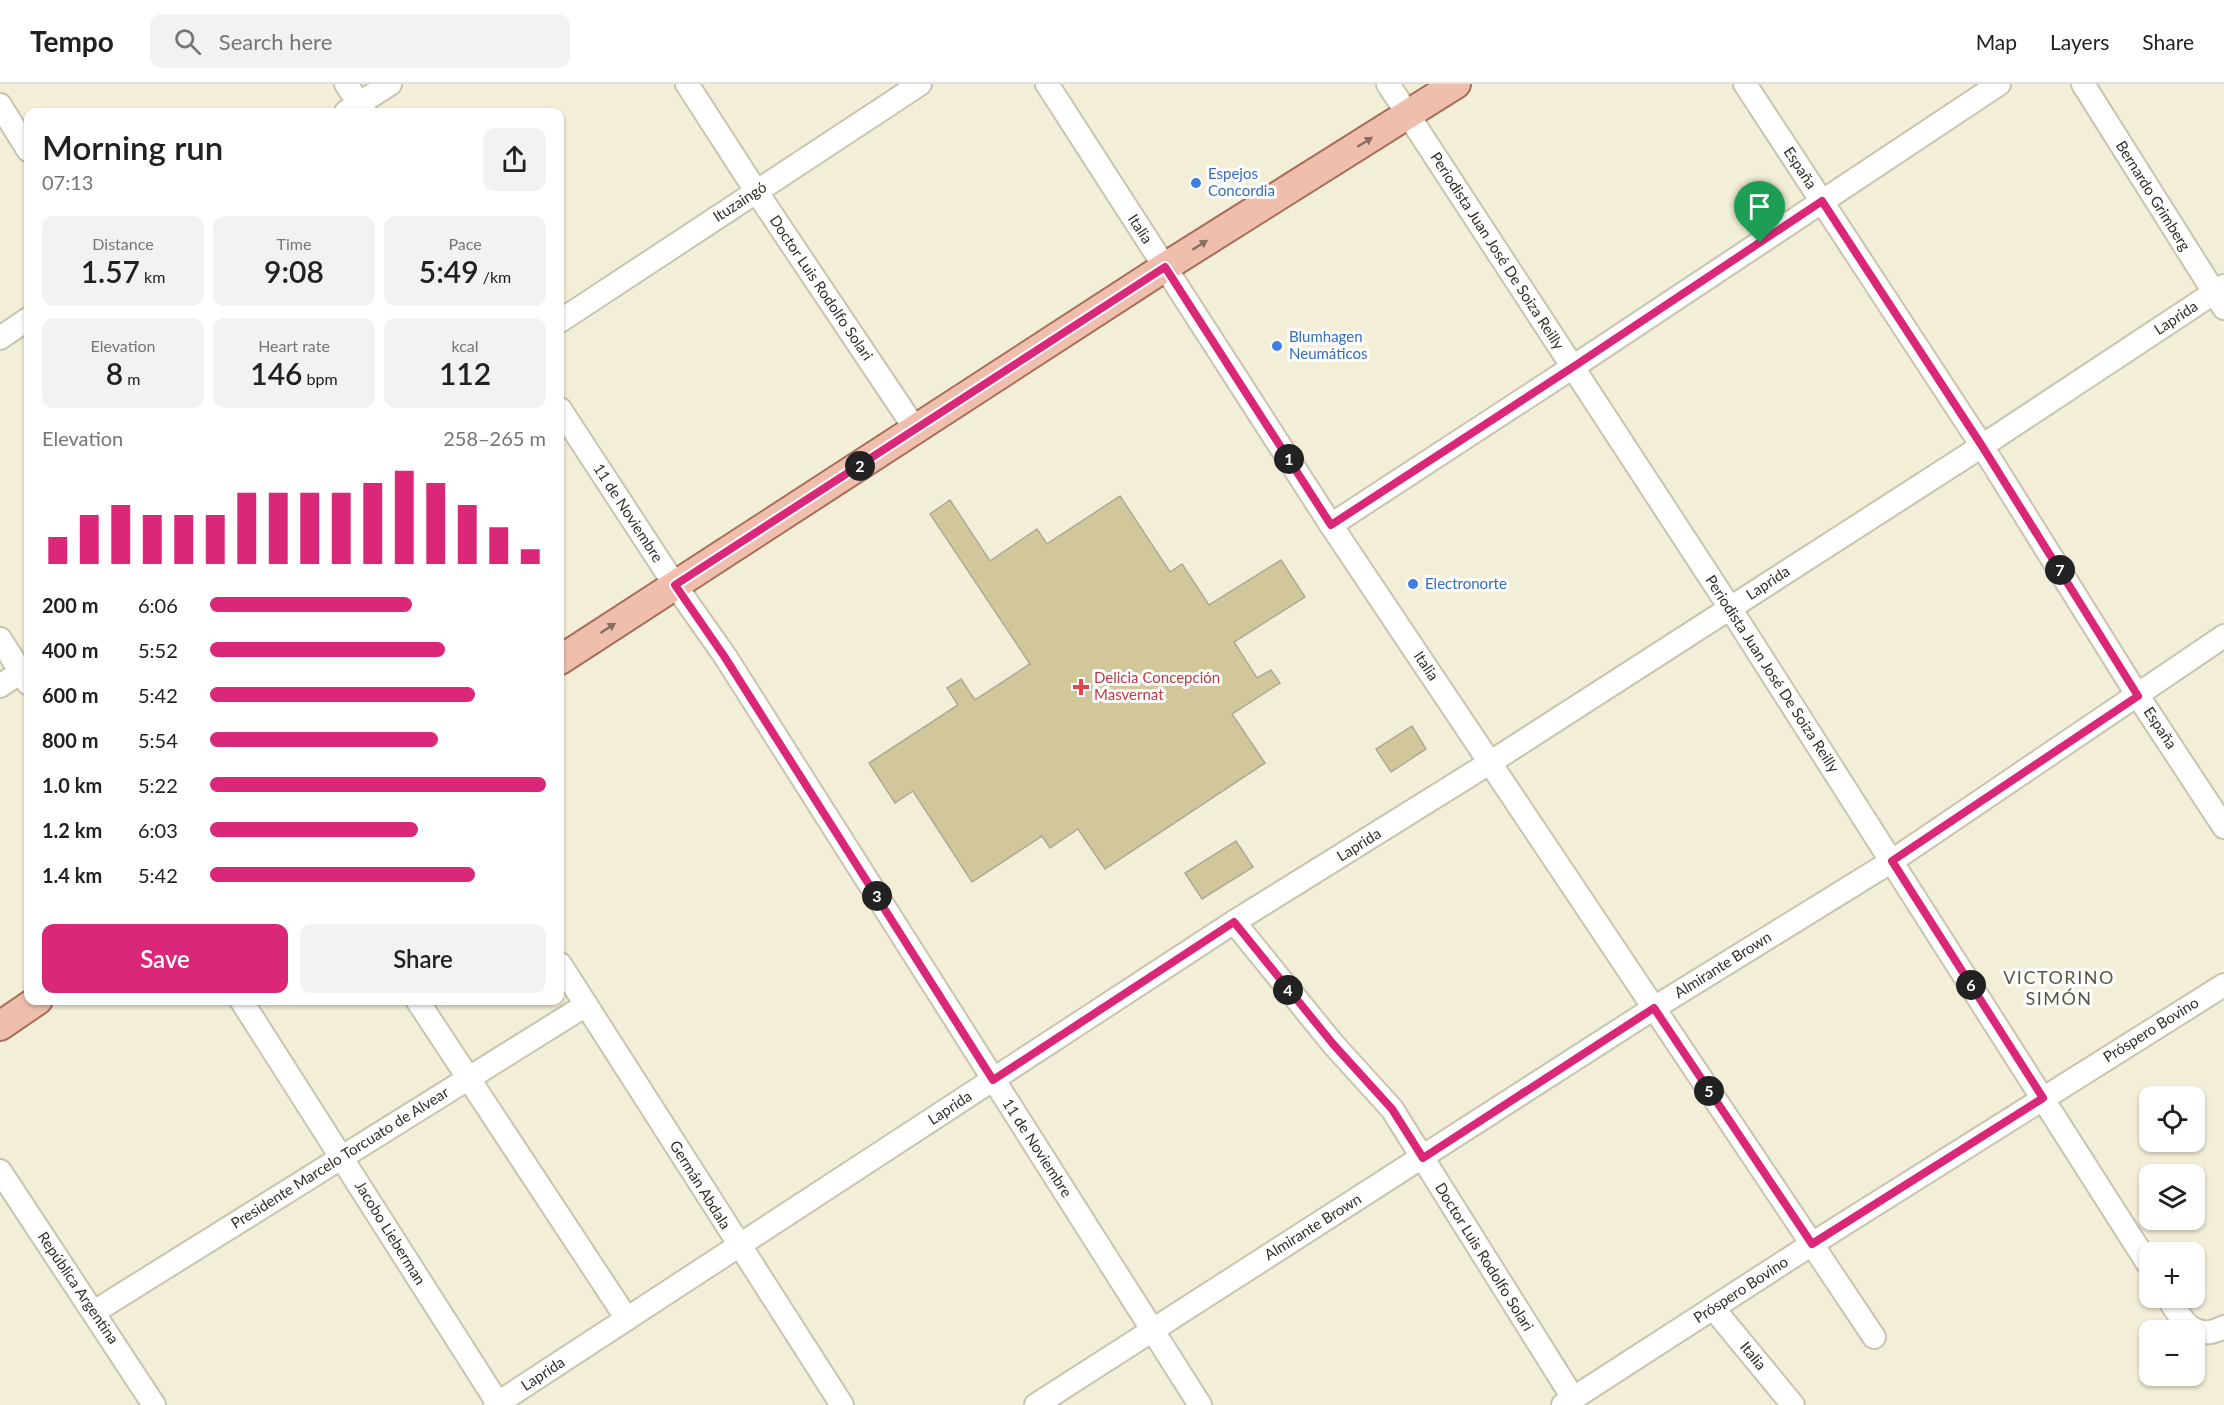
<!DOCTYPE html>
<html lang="en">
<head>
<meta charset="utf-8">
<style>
	:root { --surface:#fff; --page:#f2f2f2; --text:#202124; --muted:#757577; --line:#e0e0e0; --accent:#db2777 }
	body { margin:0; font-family:Lato,sans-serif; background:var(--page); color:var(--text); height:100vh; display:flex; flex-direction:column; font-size:22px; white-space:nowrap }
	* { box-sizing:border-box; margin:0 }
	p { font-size:20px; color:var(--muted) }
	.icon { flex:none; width:33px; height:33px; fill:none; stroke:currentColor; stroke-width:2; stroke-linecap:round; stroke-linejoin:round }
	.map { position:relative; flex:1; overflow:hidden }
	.drawer { position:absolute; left:24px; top:24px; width:540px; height:897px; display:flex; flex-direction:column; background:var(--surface); border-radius:12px; box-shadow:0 2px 4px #0004 }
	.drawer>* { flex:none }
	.controls { position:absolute; left:2139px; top:1002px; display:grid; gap:12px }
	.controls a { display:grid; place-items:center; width:66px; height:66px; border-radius:12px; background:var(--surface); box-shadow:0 2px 4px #0004; font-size:30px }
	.pin { position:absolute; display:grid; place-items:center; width:51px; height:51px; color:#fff; margin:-62px -26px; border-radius:50% 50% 50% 0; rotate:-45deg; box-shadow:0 0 6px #0007 }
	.pin .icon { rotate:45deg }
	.km { position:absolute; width:30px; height:30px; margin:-15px; border-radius:50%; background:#222; color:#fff; font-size:16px; line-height:30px; text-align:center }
	.round { display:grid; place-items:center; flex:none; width:63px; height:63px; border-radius:12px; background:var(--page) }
	.summary { display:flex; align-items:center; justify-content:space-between; height:102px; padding:0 18px }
	h1 { font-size:33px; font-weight:600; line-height:45px }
	.stats { display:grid; grid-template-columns:repeat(3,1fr); gap:9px; height:102px; padding:6px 18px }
	.stats div { display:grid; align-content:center; border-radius:12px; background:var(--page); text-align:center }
	.stats b { font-size:30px; font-weight:600 }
	.stats small { font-size:16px; font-weight:400 }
	.stats p { font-size:16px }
	.chart { height:168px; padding:12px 18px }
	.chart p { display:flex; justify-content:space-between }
	.chart svg { width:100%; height:108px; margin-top:6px; stroke:var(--accent); stroke-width:6 }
	.button { display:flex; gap:12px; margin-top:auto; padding:12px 18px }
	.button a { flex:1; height:69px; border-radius:12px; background:var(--accent); color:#fff; font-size:24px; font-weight:600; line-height:69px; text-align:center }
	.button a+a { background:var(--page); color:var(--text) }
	ul { padding:0 18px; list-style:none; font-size:20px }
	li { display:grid; grid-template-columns:96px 72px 1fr; align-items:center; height:45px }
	li i { height:15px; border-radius:8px; background:var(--accent) }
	header { display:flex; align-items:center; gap:36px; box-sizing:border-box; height:84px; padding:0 30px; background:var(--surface); border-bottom:2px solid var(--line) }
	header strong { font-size:28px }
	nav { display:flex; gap:33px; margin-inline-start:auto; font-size:21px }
	.search { width:420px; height:54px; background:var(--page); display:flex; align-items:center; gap:15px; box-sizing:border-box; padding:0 21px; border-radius:12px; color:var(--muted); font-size:22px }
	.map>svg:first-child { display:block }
	.building { fill:#d1c79a; stroke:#aeaa95; stroke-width:1.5 }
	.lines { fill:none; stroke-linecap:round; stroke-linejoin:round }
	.minor-casing { stroke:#c8c4ae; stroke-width:26 }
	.major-casing { stroke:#a66f5a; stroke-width:32 }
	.minor { stroke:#fff; stroke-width:22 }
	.major { stroke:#efbead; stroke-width:28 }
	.oneway { fill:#866f62 }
	.route-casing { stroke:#fff; stroke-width:12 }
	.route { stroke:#db2777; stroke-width:8 }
	.shop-dot { fill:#3f7fe0; stroke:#fff; stroke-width:2 }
	.health-dot { fill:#e0444e; stroke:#fff; stroke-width:2 }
	.labels { text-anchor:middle; stroke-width:6; stroke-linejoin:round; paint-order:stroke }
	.street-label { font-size:15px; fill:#302e25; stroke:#fff }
	.shop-label { font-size:15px; fill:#366cbe; stroke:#fff; text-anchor:start }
	.health-label { font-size:15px; fill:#be3a42; stroke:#fff; text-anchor:start }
	.quarter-label { font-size:18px; letter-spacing:1.5px; fill:#595542; stroke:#fff }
</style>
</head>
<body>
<header>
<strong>Tempo</strong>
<div class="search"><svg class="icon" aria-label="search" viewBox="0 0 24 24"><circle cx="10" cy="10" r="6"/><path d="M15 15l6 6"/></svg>Search here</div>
<nav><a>Map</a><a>Layers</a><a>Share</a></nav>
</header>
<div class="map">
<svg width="2224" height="1321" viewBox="0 0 2224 1321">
	<rect width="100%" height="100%" fill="#f2eed7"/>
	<g class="building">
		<polygon points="1120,412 1170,488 1182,480 1209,521 1281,476 1305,513 1234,558 1257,594 1271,586 1280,599 1232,630 1265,679 1105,785 1078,745 1050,764 1042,752 972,798 913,707 895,719 869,679 958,621 947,604 961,595 975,616 1030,580 930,430 950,416 990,477 1037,445 1047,460"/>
		<polygon points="1412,642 1426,665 1391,688 1376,665"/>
		<polygon points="1236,757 1253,783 1202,815 1185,789"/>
	</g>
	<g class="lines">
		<defs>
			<g id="minor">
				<polyline points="346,0 365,28"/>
				<polyline points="687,0 756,107 916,346"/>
				<polyline points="1047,0 1331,441 1874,1253"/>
				<polyline points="1388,0 1730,524 2150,1183"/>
				<polyline points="1745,0 1982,362 2138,612 2224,743"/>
				<polyline points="2083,0 2224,224"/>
				<polyline points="0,21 28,66"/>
				<polyline points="346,28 390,0"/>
				<polyline points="560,237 920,0"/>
				<polyline points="0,254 28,235"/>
				<polyline points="560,325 675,501 725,572 1200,1321"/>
				<polyline points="1331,441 1573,283 1999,0"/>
				<polyline points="0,555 28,599"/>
				<polyline points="0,602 28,583"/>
				<polyline points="1234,838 1333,960 1392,1025 1573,1314"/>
				<polyline points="560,880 842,1321"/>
				<polyline points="241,916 499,1321"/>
				<polyline points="417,916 627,1235"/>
				<polyline points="0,1087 154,1321"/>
				<path d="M2168,1214C2182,1236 2194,1259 2224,1243"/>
				<polyline points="1713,1224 1793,1321"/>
				<polyline points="94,1228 586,921"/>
				<polyline points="495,1321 1234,838 1491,678 1982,362 2224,202"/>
				<polyline points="1036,1321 1654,924 1892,777 2224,552"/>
				<polyline points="1563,1321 1812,1160 2224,901"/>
			</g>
			<g id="major">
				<polyline points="560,576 1165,183 1456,0"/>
				<polyline points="0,942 38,916"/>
			</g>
		</defs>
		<use href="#minor" class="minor-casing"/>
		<use href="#major" class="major-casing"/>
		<use href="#minor" class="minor"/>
		<use href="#major" class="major"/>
	</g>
	<defs><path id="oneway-solid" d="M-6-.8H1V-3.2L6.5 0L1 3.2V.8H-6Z" transform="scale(1.5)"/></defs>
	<g class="oneway">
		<use href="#oneway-solid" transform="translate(1365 58) rotate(-32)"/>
		<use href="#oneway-solid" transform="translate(1200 161) rotate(-32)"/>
		<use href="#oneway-solid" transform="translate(608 544) rotate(-33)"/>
	</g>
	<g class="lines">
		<defs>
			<polygon id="route" points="1822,117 1982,362 2138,612 1892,777 2043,1014 1812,1160 1654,924 1423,1074 1392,1025 1333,960 1234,838 993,996 724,572 675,501 1165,183 1331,441 1573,283"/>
		</defs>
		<use href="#route" class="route-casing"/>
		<use href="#route" class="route"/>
	</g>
	<g class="shop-dot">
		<circle cx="1196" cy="99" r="6"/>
		<circle cx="1277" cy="262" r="6"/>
		<circle cx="1413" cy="500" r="6"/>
	</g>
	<path class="health-dot" d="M1078 594h6v6h6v6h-6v6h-6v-6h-6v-6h6z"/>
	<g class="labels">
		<g class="street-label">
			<text transform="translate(1800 84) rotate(57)" y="5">España</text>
			<text transform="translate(2153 112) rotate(58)" y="5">Bernardo Grimberg</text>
			<text transform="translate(740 118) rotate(-33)" y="5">Ituzaingó</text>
			<text transform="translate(1140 145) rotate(57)" y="5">Italia</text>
			<text transform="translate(1497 167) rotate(57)" y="5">Periodista Juan José De Soiza Reilly</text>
			<text transform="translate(821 204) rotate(56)" y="5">Doctor Luis Rodolfo Solari</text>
			<text transform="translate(2176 234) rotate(-33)" y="5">Laprida</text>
			<text transform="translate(628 429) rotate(57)" y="5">11 de Noviembre</text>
			<text transform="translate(1768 499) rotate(-33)" y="5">Laprida</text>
			<text transform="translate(1426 582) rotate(56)" y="5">Italia</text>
			<text transform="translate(1772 590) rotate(57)" y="5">Periodista Juan José De Soiza Reilly</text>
			<text transform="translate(2160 644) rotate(57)" y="5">España</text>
			<text transform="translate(1359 761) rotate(-32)" y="5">Laprida</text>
			<text transform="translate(1723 881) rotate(-32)" y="5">Almirante Brown</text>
			<text transform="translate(2151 946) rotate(-32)" y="5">Próspero Bovino</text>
			<text transform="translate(950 1024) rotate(-33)" y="5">Laprida</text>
			<text transform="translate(1037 1064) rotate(57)" y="5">11 de Noviembre</text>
			<text transform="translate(340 1074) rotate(-32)" y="5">Presidente Marcelo Torcuato de Alvear</text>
			<text transform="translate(700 1101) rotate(58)" y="5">Germán Abdala</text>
			<text transform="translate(1313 1143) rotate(-32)" y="5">Almirante Brown</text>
			<text transform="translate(390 1149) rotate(58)" y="5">Jacobo Lieberman</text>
			<text transform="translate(1484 1173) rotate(58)" y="5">Doctor Luis Rodolfo Solari</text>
			<text transform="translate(78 1204) rotate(56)" y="5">República Argentina</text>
			<text transform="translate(1741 1206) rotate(-33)" y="5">Próspero Bovino</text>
			<text transform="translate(1753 1272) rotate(51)" y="5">Italia</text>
			<text transform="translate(543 1290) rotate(-33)" y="5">Laprida</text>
		</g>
		<g class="shop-label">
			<text x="1208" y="95">Espejos<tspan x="1208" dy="17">Concordia</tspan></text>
			<text x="1289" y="258">Blumhagen<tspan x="1289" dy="17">Neumáticos</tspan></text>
			<text x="1425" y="505">Electronorte</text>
		</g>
		<g class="health-label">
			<text x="1094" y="599">Delicia Concepción<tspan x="1094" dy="17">Masvernat</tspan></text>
		</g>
		<g class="quarter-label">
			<text x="2059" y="900">VICTORINO<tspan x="2059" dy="21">SIMÓN</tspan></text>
		</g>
	</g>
</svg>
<div class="controls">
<a><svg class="icon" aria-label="locate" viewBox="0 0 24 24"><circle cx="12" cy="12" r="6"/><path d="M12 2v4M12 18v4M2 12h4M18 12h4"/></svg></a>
<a><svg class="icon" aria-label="layers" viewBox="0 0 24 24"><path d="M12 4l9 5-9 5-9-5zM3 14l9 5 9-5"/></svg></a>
<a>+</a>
<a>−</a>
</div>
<div class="pin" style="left:1760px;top:159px;background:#1e9e55"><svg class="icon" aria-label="arrive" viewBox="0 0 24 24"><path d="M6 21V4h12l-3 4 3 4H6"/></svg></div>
<b class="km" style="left:1289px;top:375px">1</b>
<b class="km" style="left:860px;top:382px">2</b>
<b class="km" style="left:877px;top:812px">3</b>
<b class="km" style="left:1288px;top:906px">4</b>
<b class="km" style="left:1709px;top:1007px">5</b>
<b class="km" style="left:1971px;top:901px">6</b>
<b class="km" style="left:2060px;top:486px">7</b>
<section class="drawer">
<div class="summary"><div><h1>Morning run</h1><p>07:13</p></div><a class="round"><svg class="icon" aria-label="share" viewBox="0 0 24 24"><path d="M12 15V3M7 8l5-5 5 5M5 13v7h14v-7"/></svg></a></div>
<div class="stats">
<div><p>Distance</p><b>1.57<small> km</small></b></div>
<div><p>Time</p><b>9:08</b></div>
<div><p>Pace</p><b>5:49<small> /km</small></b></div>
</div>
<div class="stats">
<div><p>Elevation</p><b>8<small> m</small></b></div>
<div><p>Heart rate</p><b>146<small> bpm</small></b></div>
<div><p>kcal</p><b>112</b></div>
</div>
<div class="chart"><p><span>Elevation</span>258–265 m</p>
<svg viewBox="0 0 160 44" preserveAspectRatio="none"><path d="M5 44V33M15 44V24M25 44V20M35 44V24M45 44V24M55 44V24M65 44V15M75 44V15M85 44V15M95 44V15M105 44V11M115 44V6M125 44V11M135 44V20M145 44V29M155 44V38"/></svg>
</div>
<ul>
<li><b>200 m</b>6:06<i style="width:60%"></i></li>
<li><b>400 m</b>5:52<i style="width:70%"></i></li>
<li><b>600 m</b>5:42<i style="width:79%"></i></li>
<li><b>800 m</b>5:54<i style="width:68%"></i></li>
<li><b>1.0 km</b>5:22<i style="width:100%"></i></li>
<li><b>1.2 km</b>6:03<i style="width:62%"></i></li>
<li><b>1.4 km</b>5:42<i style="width:79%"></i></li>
</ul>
<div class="button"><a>Save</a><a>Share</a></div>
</section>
</div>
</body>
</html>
